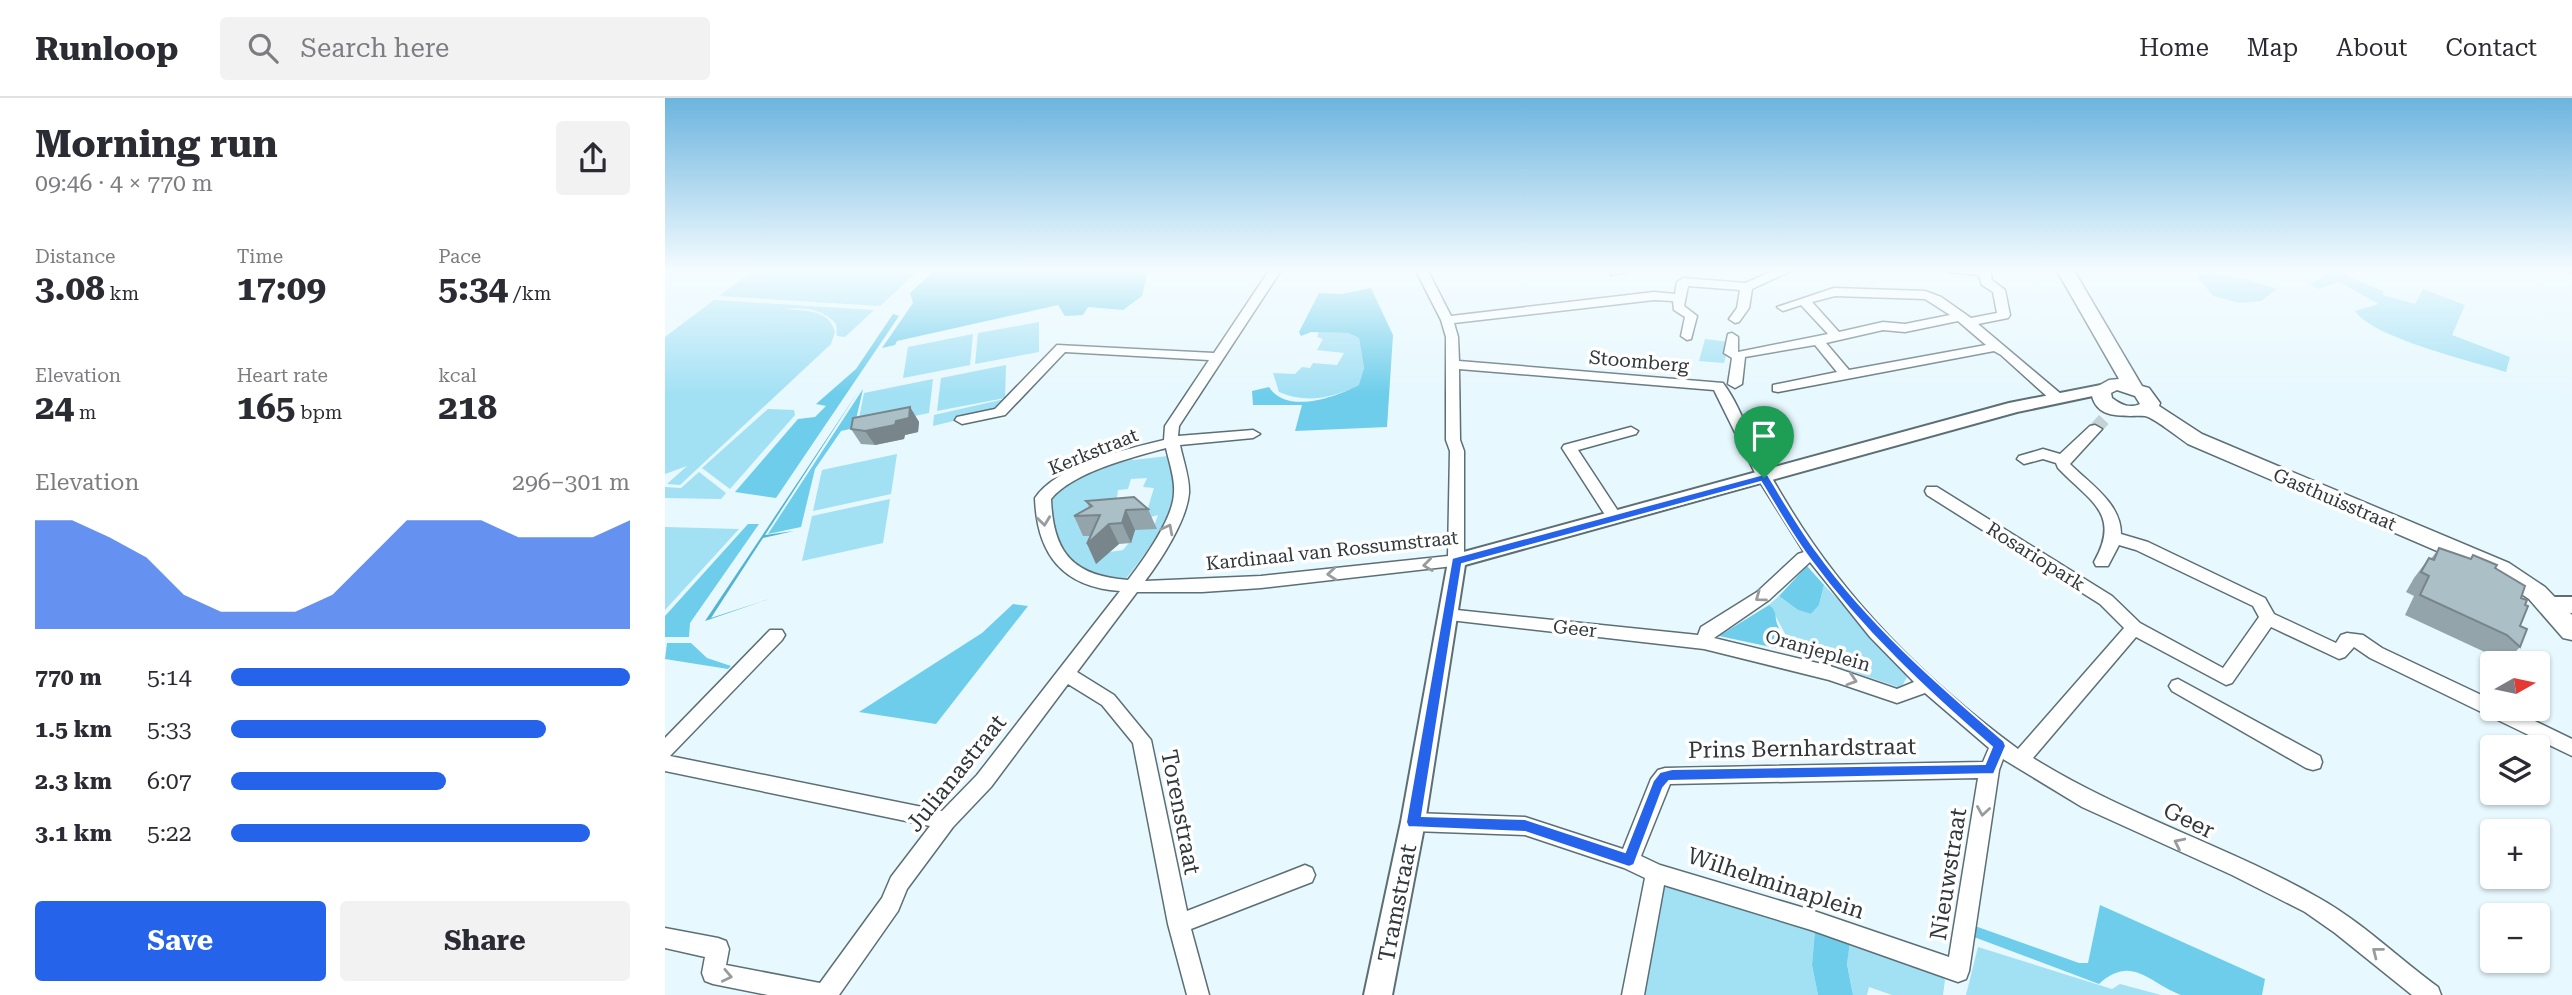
<!DOCTYPE html>
<html lang="en">
<head>
<meta charset="utf-8">
<style>
	:root { --surface:#fff; --page:#f2f2f3; --text:#2b2b33; --muted:#7c7c81; --line:#e1e1e2; --accent:#2563eb }
	body { margin:0; font-family:"Roboto Serif",serif; background:var(--page); color:var(--text); height:100vh; display:flex; flex-direction:column; font-size:26px; white-space:nowrap }
	* { box-sizing:border-box; margin:0 }
	p { font-size:23px; color:var(--muted) }
	.icon { flex:none; width:38px; height:38px; fill:none; stroke:currentColor; stroke-width:2; stroke-linecap:round; stroke-linejoin:round }
	.map { position:relative; flex:1; overflow:hidden }
	.sheet { display:flex; flex-direction:column; background:var(--surface); width:665px }
	.sheet>* { flex:none }
	.needle { width:46px; rotate:81deg }
	.tools { position:absolute; left:1815px; top:553px; display:grid; gap:14px }
	.tools a { display:grid; place-items:center; width:70px; height:70px; border-radius:7px; background:var(--surface); box-shadow:0 2px 5px #0004; font-size:35px }
	.pin { position:absolute; display:grid; place-items:center; width:60px; height:60px; color:#fff; margin:-72px -30px; border-radius:50% 50% 50% 0; rotate:-45deg; box-shadow:0 0 7px #0007 }
	.pin .icon { rotate:45deg }
	.round { display:grid; place-items:center; flex:none; width:74px; height:74px; border-radius:7px; background:var(--page) }
	.summary { display:flex; align-items:center; justify-content:space-between; height:119px; padding:0 35px }
	h1 { font-size:38px; font-weight:700; line-height:52px }
	.stats { display:grid; grid-template-columns:repeat(3,1fr); gap:10px; height:119px; padding:7px 35px }
	.stats div { display:grid; align-content:center }
	.stats b { font-size:35px; font-weight:700 }
	.stats small { font-size:19px; font-weight:400 }
	.stats p { font-size:19px }
	.chart { height:196px; padding:14px 35px }
	.chart p { display:flex; justify-content:space-between }
	.chart svg { width:100%; height:126px; margin-top:7px; fill:var(--accent); opacity:.7 }
	.primary-button { display:flex; gap:14px; margin-top:auto; padding:14px 35px }
	.primary-button a { flex:1; height:80px; border-radius:7px; background:var(--accent); color:#fff; font-size:28px; font-weight:700; line-height:80px; text-align:center }
	.primary-button a+a { background:var(--page); color:var(--text) }
	ul { padding:0 35px; list-style:none; font-size:23px }
	li { display:grid; grid-template-columns:112px 84px 1fr; align-items:center; height:52px }
	li i { height:18px; border-radius:9px; background:var(--accent) }
	header { display:flex; align-items:center; gap:42px; box-sizing:border-box; height:98px; padding:0 35px; background:var(--surface); border-bottom:2px solid var(--line) }
	header strong { font-size:33px }
	nav { display:flex; gap:38px; margin-inline-start:auto; font-size:24px }
	.search { width:490px; height:63px; background:var(--page); display:flex; align-items:center; gap:18px; box-sizing:border-box; padding:0 24px; border-radius:7px; color:var(--muted); font-size:26px }
	main { display:flex; flex:1; min-height:0 }
	.map>svg:first-child { display:block }
	.green { fill:#a2e0f4; fill-rule:evenodd }
	.forest { fill:#6dcdea }
	.water { fill:#53b4d1 }
	.lines { fill:none; stroke-linecap:round; stroke-linejoin:round }
	.minor-tunnel { stroke:#c2d2d7; stroke-width:13; stroke-dasharray:13 6; stroke-linecap:butt }
	.minor-casing { stroke:#5c6f75; stroke-width:3 }
	.tertiary-casing { stroke:#5c6f75; stroke-width:4 }
	.secondary-casing { stroke:#5c6f75; stroke-width:3 }
	.minor { fill:#fff; fill-rule:evenodd }
	.tertiary { fill:#fff; fill-rule:evenodd }
	.secondary { fill:#fff; fill-rule:evenodd }
	.wall { fill:#93a4aa }
	.shaded-wall { fill:#78868b }
	.building { fill:#abbfc6; stroke:#78868b; stroke-width:2 }
	.oneway { stroke:#989c9d }
	.route { fill:#2563eb; stroke:#fff; stroke-width:2; fill-rule:evenodd }
	.labels { text-anchor:middle; stroke-width:7; stroke-linejoin:round; paint-order:stroke }
	.street-label { font-size:19px; fill:#30383b; stroke:#fff }
	.near-street-label { font-size:23px; fill:#30383b; stroke:#fff }
</style>
</head>
<body>
<header>
<strong>Runloop</strong>
<div class="search"><svg class="icon" aria-label="search" viewBox="0 0 24 24"><circle cx="10" cy="10" r="6"/><path d="M15 15l6 6"/></svg>Search here</div>
<nav><a>Home</a><a>Map</a><a>About</a><a>Contact</a></nav>
</header>
<main>
<section class="sheet">
<div class="summary"><div><h1>Morning run</h1><p>09:46 · 4 × 770 m</p></div><a class="round"><svg class="icon" aria-label="share" viewBox="0 0 24 24"><path d="M12 15V3M7 8l5-5 5 5M5 13v7h14v-7"/></svg></a></div>
<div class="stats">
<div><p>Distance</p><b>3.08<small> km</small></b></div>
<div><p>Time</p><b>17:09</b></div>
<div><p>Pace</p><b>5:34<small> /km</small></b></div>
</div>
<div class="stats">
<div><p>Elevation</p><b>24<small> m</small></b></div>
<div><p>Heart rate</p><b>165<small> bpm</small></b></div>
<div><p>kcal</p><b>218</b></div>
</div>
<div class="chart"><p><span>Elevation</span>296–301 m</p>
<svg viewBox="0 0 160 44" preserveAspectRatio="none"><path d="M0 44V6L10 6L20 12L30 19L40 32L50 38L60 38L70 38L80 32L90 19L100 6L110 6L120 6L130 12L140 12L150 12L160 6V44z"/></svg>
</div>
<ul>
<li><b>770 m</b>5:14<i style="width:100%"></i></li>
<li><b>1.5 km</b>5:33<i style="width:79%"></i></li>
<li><b>2.3 km</b>6:07<i style="width:54%"></i></li>
<li><b>3.1 km</b>5:22<i style="width:90%"></i></li>
</ul>
<div class="primary-button"><a>Save</a><a>Share</a></div>
</section>
<div class="map">
<svg width="1907" height="897" viewBox="0 0 1907 897">
	<rect width="100%" height="100%" fill="#e7f8fe"/>
	<g class="green">
		<polygon points="90,171 255,171 215,208 54,198"/>
		<path d="M1665,175H1675L1718,193V197L1750,206L1758,191L1800,207L1787,237L1845,259L1841,274C1807,263 1708,240 1690,213L1714,206L1674,184L1653,191L1645,186Z"/>
		<polygon points="1545,176 1581,181 1612,191 1596,203 1576,205 1548,198 1532,178"/>
		<path d="M49,202L209,212L180,239L172,238L171,226C158,211 138,209 119,211C137,213 164,210 170,234L166,246L15,387L2,386L22,368L0,376V239Z"/>
		<polygon points="374,224 374,254 310,266 313,235"/>
		<path d="M654,234L683,235L694,240L699,270L695,287C667,300 642,306 614,294L608,275L630,276L637,269L645,270L648,265L672,267L679,255L652,252L658,241L652,239Z"/>
		<polygon points="308,236 305,267 238,280 243,249"/>
		<polygon points="1040,241 1065,244 1059,265 1034,263"/>
		<polygon points="341,267 340,300 272,313 276,280"/>
		<polygon points="268,281 264,315 192,330 199,295"/>
		<polygon points="344,300 333,312 268,328 269,317"/>
		<polygon points="103,311 129,312 130,317 65,391 37,370"/>
		<polygon points="232,356 226,396 148,413 157,372"/>
		<path d="M464,357L468,362L503,358C505,368 509,380 509,391C510,419 477,460 460,482C437,480 406,473 392,452C385,441 386,416 384,403C400,379 438,369 464,357ZM482,380L478,389L489,390L482,413L486,419L493,417L489,428L468,430V440L458,452L445,454L453,392L463,391L466,381Z"/>
		<polygon points="34,374 61,395 56,401 0,400 0,389 16,390"/>
		<polygon points="225,401 218,445 137,463 147,418"/>
		<polygon points="0,429 74,431 0,512"/>
		<path d="M1159,487L1235,567L1242,579L1236,590L1129,554C1127,548 1106,509 1104,507L1114,498L1133,512L1146,516L1154,507Z"/>
		<polygon points="1004,788 1150,832 1147,867 1153,897 978,897 998,790"/>
		<polygon points="1185,844 1275,875 1280,882 1278,897 1227,897 1204,889 1202,897 1188,897 1182,865"/>
		<polygon points="1313,849 1447,891 1455,886 1496,897 1301,897"/>
	</g>
	<g class="forest">
		<polygon points="271,171 483,171 477,198 458,212 423,209 418,217 400,218 393,207 232,243 230,247 217,250 248,205 245,195"/>
		<path d="M706,190L728,237L722,329L630,333L637,307H588L587,293L604,289C622,317 671,299 694,287L699,270L694,240L683,235L646,234L636,238L634,234L654,195L677,196Z"/>
		<polygon points="228,216 234,218 111,400 70,394 133,321 150,319 161,308 151,306 191,271"/>
		<polygon points="198,291 189,330 176,333 150,371 136,429 103,436"/>
		<polygon points="83,426 94,426 25,525 24,539 0,539 0,518"/>
		<polygon points="1142,468 1159,487 1154,507 1146,516 1133,512 1114,498"/>
		<polygon points="348,506 363,508 271,626 194,614 317,535"/>
		<path d="M1104,507C1113,514 1109,519 1113,528C1117,538 1125,543 1129,554L1054,538Z"/>
		<polygon points="2,545 26,545 42,560 66,568 63,571 0,561"/>
		<path d="M1435,807L1600,881L1597,897C1580,897 1530,897 1516,897C1484,885 1467,856 1434,886L1309,839L1310,828L1414,865H1423Z"/>
		<polygon points="1150,832 1185,844 1182,866 1188,897 1153,897 1147,867"/>
	</g>
	<polygon class="water" points="193,294 100,437 129,433 98,440 46,520 104,501 40,523"/>
	<g class="lines">
		<polyline class="minor-tunnel" points="1430,331 1443,317"/>
		<defs>
			<g id="minor">
				<path d="M605,171H617L514,328L513,338L588,332L595,336L588,340L515,347C518,362 525,381 524,395C522,422 496,462 480,483L596,478L783,458L785,353L781,342V239L776,222L750,171H762L786,218L989,194L1010,196L1012,184L1018,180L1080,185L1113,171H1130L1087,191L1084,210L1074,224L1070,225L1064,221L1072,210L1075,192L1023,188L1019,208L1032,218L1026,241L1022,242L1016,238L1020,219L1009,212L1008,203L989,202L789,225L793,239L794,263L1058,285C1073,305 1081,329 1092,352C1102,373 1114,392 1126,412C1184,506 1265,586 1353,651L1459,530L1435,506L1262,397L1260,393L1262,389H1272L1447,498L1475,525L1558,570L1594,519L1588,508L1471,452L1454,447L1443,468H1431L1429,464C1457,415 1424,403 1393,370L1391,365L1378,361L1359,366L1352,361L1354,358L1378,351L1395,356L1425,328L1430,327L1437,331L1405,366C1425,386 1456,405 1456,436L1483,444L1600,500L1609,516L1671,545L1676,537L1682,535L1698,537L1717,550L1827,602V611H1845L1907,641V658L1705,560L1689,549L1680,559L1674,561L1606,529L1567,585L1561,587L1471,539L1368,660C1459,717 1561,747 1654,800C1697,824 1733,860 1773,889L1776,897H1747L1670,835L1640,814L1567,777L1417,709L1338,661L1334,672L1304,873L1301,881L1293,884L1146,832L999,787L979,897H957L980,780L959,770L860,737L748,733L741,730L738,724L741,718L748,715L860,719L958,751L986,681L993,672L1000,670L1318,664L1324,650L1260,595L1232,605L1164,582L1039,551L776,521L774,517L776,513L782,511L1033,537L1036,529L1092,494L1133,456L1139,454L1093,381L1049,292L794,271L795,342L799,353V463L797,467L596,490L537,494H472L412,574L449,597L486,642L522,813L640,767L647,770L650,777L647,784L526,831L544,897H522L503,826L468,645L437,607L403,586L326,689L288,729L242,791L233,813L174,897H103L48,886L40,883L37,875L40,859L0,850V830L53,840L61,843L64,851L61,867L155,885L217,800L226,779L265,728L0,673V640L105,532H117L120,537L117,542L5,658L277,713L312,677L455,493C397,489 372,456 370,400C392,367 462,351 499,342L500,328L544,262L400,254L340,317L297,326L290,322L292,319L330,311L392,247L549,255ZM501,350C504,364 510,380 509,394C509,420 479,461 463,482C409,478 388,456 386,401C408,374 468,359 501,350ZM1145,464L1205,539L1249,584L1232,591L1165,568L1049,540L1104,502ZM1313,680L1284,859L1146,812L995,767L976,758L1005,686Z"/>
				<polygon points="951,171 974,171 946,177 946,173"/>
				<path d="M1278,171H1325L1327,182L1340,192L1345,217L1343,220L1313,226L1396,296L1398,299L1396,302H1386L1336,257L1329,253L1113,294L1108,293V287L1172,274L1150,247L1080,259L1077,286L1070,290L1063,286L1067,260L1059,255L1063,236L1067,235L1073,239V254L1163,236L1136,207L1118,213L1112,209L1169,190L1260,193L1276,199L1306,220L1332,215L1328,194L1317,187L1314,177L1284,174ZM1170,198L1260,201L1285,217L1240,226L1218,224L1174,234L1147,204ZM1293,223L1321,247L1184,272L1161,245L1218,232L1240,234Z"/>
				<polygon points="1898,171 1907,171 1907,175"/>
				<polygon points="966,329 973,333 971,336 913,352 957,419 949,424 944,423 897,350 899,347"/>
				<polygon points="1513,581 1655,658 1657,664 1655,670 1648,672 1641,670 1507,593 1504,588 1507,583"/>
			</g>
			<g id="tertiary">
				<polygon points="1436,287 1442,289 1442,295 1352,314 800,467 760,724 727,897 699,897 736,724 784,458 1344,305"/>
				<polygon points="1887,499 1907,499 1907,515 1880,512 1877,507 1880,502"/>
			</g>
			<path id="secondary" d="M1391,171H1408L1477,288L1484,290L1495,305L1494,308L1537,336L1844,465L1880,489L1907,517V542L1898,540L1864,501L1828,477L1523,346C1514,340 1488,319 1480,318C1458,317 1429,323 1426,292L1444,282L1454,281ZM1452,292L1470,298L1475,306C1464,311 1455,306 1447,300L1446,295Z"/>
		</defs>
		<use href="#minor" class="minor-casing"/>
		<use href="#tertiary" class="tertiary-casing"/>
		<use href="#secondary" class="secondary-casing"/>
		<use href="#minor" class="minor"/>
		<use href="#tertiary" class="tertiary"/>
		<use href="#secondary" class="secondary"/>
	</g>
	<g class="wall">
		<polygon points="245,309 254,324 253,334 240,337 239,341 210,347 196,346 186,331"/>
		<polygon points="421,403 483,411 492,431 470,432 466,445 454,446 431,466 426,438 418,438 409,418 424,409"/>
		<polygon points="1774,450 1805,461 1808,457 1830,470 1856,500 1860,507 1855,528 1855,549 1840,565 1833,565 1824,556 1740,517 1749,498 1741,494 1749,480 1764,460 1766,461"/>
	</g>
	<g class="shaded-wall">
		<polygon points="245,309 254,324 253,334 240,337 239,341 210,347 200,333"/>
		<polygon points="461,412 470,432 466,445 457,425"/>
		<polygon points="444,426 454,446 431,466 422,446"/>
	</g>
	<g class="building">
		<polygon points="245,309 244,320 231,323 230,327 200,333 186,331 188,320"/>
		<polygon points="469,399 483,411 461,412 457,425 444,426 422,446 435,417 409,418 427,408 421,403"/>
		<polygon points="1774,450 1806,461 1808,457 1832,467 1830,470 1860,488 1856,500 1862,502 1860,507 1863,508 1855,528 1862,531 1855,549 1842,537 1755,497 1764,478 1756,474 1764,460 1769,462"/>
	</g>
	<defs><path id="oneway-chevron" d="M-2-3.5L2.5 0L-2 3.5" fill="none" stroke-width="1.6" stroke-linecap="round" stroke-linejoin="round" transform="scale(1.75)"/></defs>
	<g class="oneway">
		<use href="#oneway-chevron" transform="translate(379 423) rotate(83)"/>
		<use href="#oneway-chevron" transform="translate(503 431) rotate(-63)"/>
		<use href="#oneway-chevron" transform="translate(763 467) rotate(173)"/>
		<use href="#oneway-chevron" transform="translate(667 476) rotate(175)"/>
		<use href="#oneway-chevron" transform="translate(1095 499) rotate(144)"/>
		<use href="#oneway-chevron" transform="translate(1187 582) rotate(18)"/>
		<use href="#oneway-chevron" transform="translate(1318 713) rotate(99)"/>
		<use href="#oneway-chevron" transform="translate(1514 745) rotate(-154)"/>
		<use href="#oneway-chevron" transform="translate(1712 854) rotate(-142)"/>
		<use href="#oneway-chevron" transform="translate(62 878) rotate(12)"/>
	</g>
	<linearGradient id="sky" x2="0" y2="1"><stop stop-color="#6cb4df"/><stop offset="0.58" stop-color="#f4fcff"/><stop offset="1" stop-color="#f4fcff" stop-opacity="0"/></linearGradient>
	<rect width="1907" height="297" fill="url(#sky)"/>
	<path class="route" d="M1099,376L1103,377C1119,403 1134,430 1152,454C1204,526 1272,586 1339,643L1341,648L1329,676L1004,683L998,690L969,767L964,769L860,734L743,729L741,724L787,460ZM1096,384C1112,410 1127,437 1145,461C1197,532 1261,592 1327,649L1320,666L1007,671L995,674L988,683L960,754L860,721L757,718L797,466Z"/>
	<g class="labels">
		<g class="street-label">
			<text transform="translate(974 263) rotate(5)" y="7">Stoomberg</text>
			<text transform="translate(428 353) rotate(-22)" y="7">Kerkstraat</text>
			<text transform="translate(1670 401) rotate(23)" y="7">Gasthuisstraat</text>
			<text transform="translate(667 452) rotate(-6)" y="7">Kardinaal van Rossumstraat</text>
			<text transform="translate(1371 458) rotate(32)" y="7">Rosariopark</text>
			<text transform="translate(910 530) rotate(6)" y="7">Geer</text>
			<text transform="translate(1153 552) rotate(16)" y="7">Oranjeplein</text>
		</g>
		<g class="near-street-label">
			<text transform="translate(1137 650) rotate(-1)" y="8">Prins Bernhardstraat</text>
			<text transform="translate(291 675) rotate(-51)" y="8">Julianastraat</text>
			<text transform="translate(516 714) rotate(79)" y="8">Torenstraat</text>
			<text transform="translate(1524 722) rotate(26)" y="8">Geer</text>
			<text transform="translate(1283 776) rotate(-81)" y="8">Nieuwstraat</text>
			<text transform="translate(1111 785) rotate(18)" y="8">Wilhelminaplein</text>
			<text transform="translate(732 805) rotate(-79)" y="8">Tramstraat</text>
		</g>
	</g>
</svg>
<div class="tools">
<a><svg class="needle" viewBox="-14 -14 28 28"><path d="M0-13l5 13h-10z" fill="#e53935"/><path d="M0 13l5-13h-10z" fill="#7c7c81"/></svg></a>
<a><svg class="icon" aria-label="layers" viewBox="0 0 24 24"><path d="M12 4l9 5-9 5-9-5zM3 14l9 5 9-5"/></svg></a>
<a>+</a>
<a>−</a>
</div>
<div class="pin" style="left:1099px;top:380px;background:#1e9e55"><svg class="icon" aria-label="arrive" viewBox="0 0 24 24"><path d="M6 21V4h12l-3 4 3 4H6"/></svg></div>
</div>
</main>
</body>
</html>
